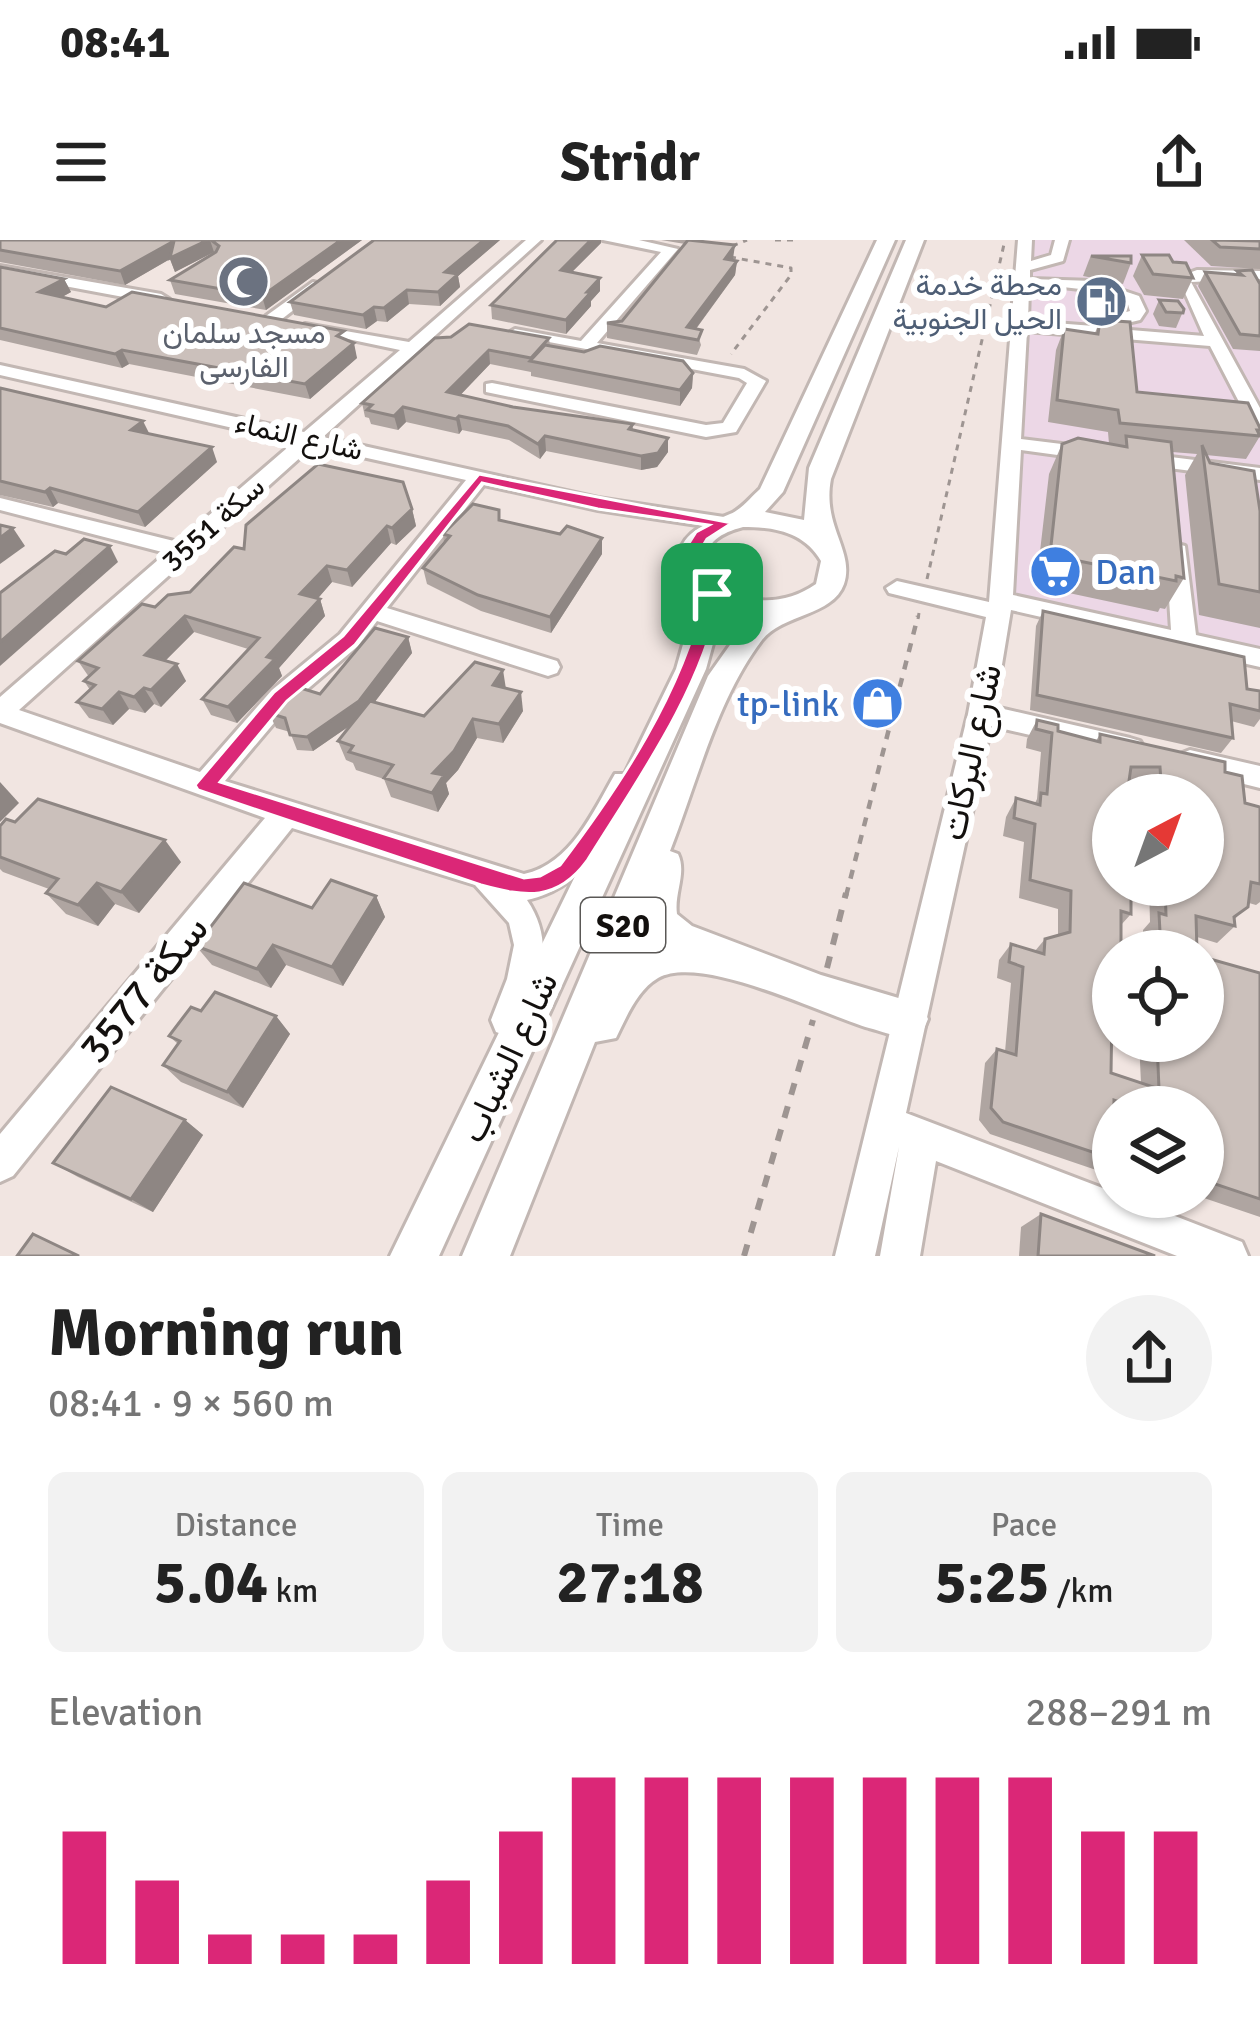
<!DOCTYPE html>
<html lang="en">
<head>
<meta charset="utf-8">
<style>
	:root { --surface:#fff; --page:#f2f2f2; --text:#222; --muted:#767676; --accent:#db2777 }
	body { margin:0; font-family:Signika,Vazirmatn,sans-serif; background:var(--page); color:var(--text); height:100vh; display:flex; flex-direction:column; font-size:45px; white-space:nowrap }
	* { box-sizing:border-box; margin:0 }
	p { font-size:39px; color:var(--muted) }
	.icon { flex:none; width:66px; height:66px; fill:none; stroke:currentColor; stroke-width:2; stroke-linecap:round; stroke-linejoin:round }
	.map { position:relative; height:1016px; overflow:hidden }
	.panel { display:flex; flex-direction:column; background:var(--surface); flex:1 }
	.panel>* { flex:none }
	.needle { width:78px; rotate:41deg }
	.controls { position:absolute; left:1092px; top:534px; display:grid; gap:24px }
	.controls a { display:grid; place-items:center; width:132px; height:132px; border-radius:50%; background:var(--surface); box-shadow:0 3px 9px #0004; font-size:60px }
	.pin { position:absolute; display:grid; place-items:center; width:102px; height:102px; color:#fff; margin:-51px; border-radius:24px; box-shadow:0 6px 18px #0006 }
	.round { display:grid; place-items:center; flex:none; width:126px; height:126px; border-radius:63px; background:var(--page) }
	.summary { display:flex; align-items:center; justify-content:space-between; height:204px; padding:0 48px }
	h1 { font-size:66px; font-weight:800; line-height:90px }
	.stats { display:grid; grid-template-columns:repeat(3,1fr); gap:18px; height:204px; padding:12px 48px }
	.stats div { display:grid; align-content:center; border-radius:18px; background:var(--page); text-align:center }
	.stats b { font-size:60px; font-weight:800 }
	.stats small { font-size:33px; font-weight:400 }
	.stats p { font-size:33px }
	.chart { height:336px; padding:24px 48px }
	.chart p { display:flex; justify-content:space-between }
	.chart svg { width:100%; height:216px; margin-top:12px; stroke:var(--accent); stroke-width:6 }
	.status { display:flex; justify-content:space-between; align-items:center; height:84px; padding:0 60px; background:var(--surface); direction:ltr }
	.status svg { height:33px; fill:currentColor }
	header { display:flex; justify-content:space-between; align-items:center; height:156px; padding:0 48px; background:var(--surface); font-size:54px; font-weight:800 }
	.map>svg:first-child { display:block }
	.commercial { fill:#ecd7e6 }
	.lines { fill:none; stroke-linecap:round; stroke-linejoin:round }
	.minor-casing { stroke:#c2b7b3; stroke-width:6 }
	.major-casing { stroke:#c2b7b3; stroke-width:6 }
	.path-far2 { stroke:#9e9592; stroke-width:3; stroke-dasharray:6 6; stroke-linecap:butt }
	.path-far1 { stroke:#9e9592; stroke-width:4.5; stroke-dasharray:9 9; stroke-linecap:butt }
	.path { stroke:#9e9592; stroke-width:6; stroke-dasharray:12 12; stroke-linecap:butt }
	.minor { fill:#fff; fill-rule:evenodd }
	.major { fill:#fff; fill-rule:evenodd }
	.wall { fill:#afa5a1 }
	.shaded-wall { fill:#8e8683 }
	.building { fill:#cbc0bb; stroke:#8e8683; stroke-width:3 }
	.route { fill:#db2777; stroke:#fff; stroke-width:3; fill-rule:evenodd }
	.labels { text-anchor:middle; stroke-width:12; stroke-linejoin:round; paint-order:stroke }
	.far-service-label { font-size:30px; fill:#4e5e75; stroke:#fff; text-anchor:end }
	.far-worship-label { font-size:30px; fill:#5b616d; stroke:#fff }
	.far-street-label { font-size:30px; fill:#13100e; stroke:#fff }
	.shield { fill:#fff; stroke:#5a5856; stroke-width:3 }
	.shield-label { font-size:33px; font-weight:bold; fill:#13100e }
	.shop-label { font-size:36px; fill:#366cbe; stroke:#fff; text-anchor:start }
	.street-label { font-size:36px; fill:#13100e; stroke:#fff }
	.near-street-label { font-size:42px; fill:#13100e; stroke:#fff }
</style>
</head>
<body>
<div class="status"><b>08:41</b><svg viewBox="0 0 49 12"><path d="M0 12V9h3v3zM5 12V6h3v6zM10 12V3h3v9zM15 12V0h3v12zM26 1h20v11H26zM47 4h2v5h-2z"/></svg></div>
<header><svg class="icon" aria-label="menu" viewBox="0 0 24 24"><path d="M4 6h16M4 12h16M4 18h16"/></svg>Stridr<svg class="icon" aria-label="share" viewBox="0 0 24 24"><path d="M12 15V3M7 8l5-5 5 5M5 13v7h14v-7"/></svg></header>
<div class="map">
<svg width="1260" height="1016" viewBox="0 0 1260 1016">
	<rect width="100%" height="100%" fill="#f1e5e1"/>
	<polygon class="commercial" points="1030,0 1260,0 1260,418 1001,360"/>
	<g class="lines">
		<defs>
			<g id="minor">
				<path d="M526,0H541L323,197L598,258L724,277L735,283L724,289L598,270L484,245L387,368L557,421L560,427L557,433L548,436L377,381L358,406L290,464L225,541L524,634C571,624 593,572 615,534H635L639,542L635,550C608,598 586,647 527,660C557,704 539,746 520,792L508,796L496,792L491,780L507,739L514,705L509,683L475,645L292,588L13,936L0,942V894L265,578L0,483V457L166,313L0,270V258L178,302L294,202L0,135V125L304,192L400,110L305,90V84L409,102ZM313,206L466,240L340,394L272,450L200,532L19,470Z"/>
				<polygon points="603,0 639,0 678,9 597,103 744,129 766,141 736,192 706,197 486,152 486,144 492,143 706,185 723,183 747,143 739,138 507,94 515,89 581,101 661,12"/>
				<path d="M1018,0H1032L1031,21L1051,15L1055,0H1069L1063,21L1030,30V39L1094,41L1139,56L1146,71L1140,80L1106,88L1204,96L1178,37L1197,30L1260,31V39L1191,42L1260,168V191L1251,185L1210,106L1027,91L1021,199L1094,208L1104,214L1094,220L1021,210L1013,355L1171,390L1166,311L1177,304L1185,306L1196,395L1260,409V427L1011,370L995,467L1130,498L1140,501L1144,508L1140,515L1130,518L991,486L906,873L1113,952V957H1126L1242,1002L1248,1016H1177L936,921L920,1016H880L899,907L875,1016H835L968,474L986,377L889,353L886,348L897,341L989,362ZM1063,47L1105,52L1127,61L1130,71L1094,81V86L1028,81L1029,49Z"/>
				<polygon points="0,26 161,54 169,59 161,64 0,34"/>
				<polygon points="313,42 326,45 278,82 266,82 266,76"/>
				<polygon points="1138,213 1260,228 1260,240 1131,223 1128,219"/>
				<polygon points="1190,510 1260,526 1260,548 1180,528 1176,521 1180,514"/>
			</g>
			<path id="major" d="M877,0H895L783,252L765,272L804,280L809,228L906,0H924L831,239C822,287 855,311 844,344C833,376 782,374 762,400C717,459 697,542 670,611L678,614C687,633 674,653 677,674L692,686L821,735L922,765L928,779L922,793C903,801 888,793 869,788C819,773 702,714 658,738C637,750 626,778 616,798L595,802L510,1016H462L708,436L749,378L722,371L706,429L439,1016H390L676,429L697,355L676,325C681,291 702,286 730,274C741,270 751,257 760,249ZM743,287C775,287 804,292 821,321L816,344C779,370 728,366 704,325C706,301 721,293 743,287ZM641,685L654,702L630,712Z"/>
		</defs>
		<use href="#minor" class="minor-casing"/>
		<use href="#major" class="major-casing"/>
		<g class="path-far2">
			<polyline points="775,0 793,0"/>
			<polyline points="732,6 747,0"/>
			<polyline points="730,17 791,28 791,35 731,114"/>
			<polyline points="927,339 1005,0"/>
			<polyline points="918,379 919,373"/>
		</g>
		<polyline class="path-far1" points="846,656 918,376"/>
		<g class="path">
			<polyline points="827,728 846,653"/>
			<polyline points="744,1016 813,780"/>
		</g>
		<use href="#minor" class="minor"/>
		<use href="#major" class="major"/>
	</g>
	<g class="wall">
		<polygon points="0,0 362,0 266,70 175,54 170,40 214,12 175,32 170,19 125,45 0,22"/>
		<polygon points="374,0 500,0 458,36 460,47 440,66 409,64 387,82 377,81 366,89 294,75 290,62"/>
		<polygon points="557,0 601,0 601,3 572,32 600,51 591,61 591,66 566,94 492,79 491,65"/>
		<polygon points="661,0 703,0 733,19 732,20 737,21 735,35 696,89 701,105 697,115 607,98 607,83 622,81 685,4"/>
		<polygon points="1184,0 1260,0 1260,29 1211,26"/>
		<polygon points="1091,15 1131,23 1123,44 1083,36"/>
		<polygon points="1142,15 1173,22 1193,38 1183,59 1144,55 1133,36"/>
		<polygon points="0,27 64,39 71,52 62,57 106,67 346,100 357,118 310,159 129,124 122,128 0,100"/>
		<polygon points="1237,31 1260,44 1260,111 1233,109 1198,46 1205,32 1235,35"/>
		<polygon points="1083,47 1122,69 1095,76 1096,72 1078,69"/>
		<polygon points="1159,60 1184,69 1176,88 1159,86 1153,74"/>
		<polygon points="1100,80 1137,152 1260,188 1260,196 1246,219 1206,215 1210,223 1260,271 1260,388 1199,375 1185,235 1197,214 1172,212 1184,338 1165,369 1160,368 1158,372 1036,346 1049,234 1062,204 1109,204 1108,192 1048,182 1056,110 1064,89 1095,93"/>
		<polygon points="435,98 549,98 550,106 693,133 692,148 680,166 531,136 531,132 490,124 460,155 513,167 633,184 633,190 668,212 657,227 641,230 546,211 540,219 509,200 462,190 459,194 406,182 398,190 371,184 369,178 365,177 362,163"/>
		<polygon points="0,148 149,194 217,222 145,287 58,263 53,267 0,255"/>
		<polygon points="412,269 416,286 396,305 391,303 352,347 332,342 317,359 320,359 325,376 279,428 282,436 237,483 211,475 202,459 248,409 194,392 165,421 186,441 161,467 154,464 145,473 129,469 113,485 89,478 77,462 90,450 84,441 89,437 78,421 155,367 190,352 244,309"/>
		<polygon points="501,280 602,314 551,393 481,371 427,344 423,328 444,303 443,294"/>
		<polygon points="1043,371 1247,449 1260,451 1260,479 1254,487 1231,481 1233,498 1221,513 1030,470 1036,386"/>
		<polygon points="408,397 412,413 374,463 424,476 506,448 523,471 503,503 477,498 458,530 446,543 449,554 438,572 391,557 384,539 356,530 353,523 346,520 338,501 352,484 313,511 297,510 290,492 276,488 269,473 320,454"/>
		<polygon points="1037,480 1058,491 1096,501 1100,494 1225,532 1245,563 1260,567 1260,662 1256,665 1249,663 1234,680 1235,686 1217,703 1197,697 1197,711 1144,711 1143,690 1150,682 1149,645 1203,645 1203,555 1147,555 1147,545 1128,546 1113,555 1131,674 1121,685 1113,711 1111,833 1141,843 1139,801 1203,801 1260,733 1260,977 1201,957 1203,957 1203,867 1113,867 1113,925 1102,932 990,894 979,880 985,823 997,809 1005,812 1011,743 997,738 999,720 1011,704 1035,711 1045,699 1058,695 1058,669 1019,658 1024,602 1003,596 1006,577 1016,558 1035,563 1037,559 1041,512 1026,508 1027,499"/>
		<polygon points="15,582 181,622 139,673 115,664 98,686 66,674 46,653 49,649 3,632 0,629 0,586"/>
		<polygon points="376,656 385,677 343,746 286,725 271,748 212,725 196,706 312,668"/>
		<polygon points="201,771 276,776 290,794 243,868 181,842 163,825 178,804 169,796"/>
		<polygon points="185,880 203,895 153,972 78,937 53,923"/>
		<polygon points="1041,974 1155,1016 1019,1016 1021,987"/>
	</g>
	<g class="shaded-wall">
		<polygon points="210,0 214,12 175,32 170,19 125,45 120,31 174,1"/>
		<polygon points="341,0 362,0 266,70 262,56"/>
		<polygon points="484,0 500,0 458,36 460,47 440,66 438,52 445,32"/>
		<polygon points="591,0 601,0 601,3 561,43 561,30"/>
		<polygon points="735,5 733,19 724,34 725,19"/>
		<polygon points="737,21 735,35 689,98 687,87"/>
		<polygon points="600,38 600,51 591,61 591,66 566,94 566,80"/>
		<polygon points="64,39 71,52 46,66 39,52"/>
		<polygon points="407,50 409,64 387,82 384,68"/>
		<polygon points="1125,61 1122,69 1095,76 1098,69"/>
		<polygon points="374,67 377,81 366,89 363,75"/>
		<polygon points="354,103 357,118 310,159 305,144"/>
		<polygon points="122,110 129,124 122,128 115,114"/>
		<polygon points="489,110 490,124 450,166 447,152"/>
		<polygon points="693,133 692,148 680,166 680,150"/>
		<polygon points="403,167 406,182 398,190 394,176"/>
		<polygon points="459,176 462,190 459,194 456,179"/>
		<polygon points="143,181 150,195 131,190"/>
		<polygon points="545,196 546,211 540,219 538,204"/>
		<polygon points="668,198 668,212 657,227 641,230 641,216"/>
		<polygon points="212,207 217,222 145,287 138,272"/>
		<polygon points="50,248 58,263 53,267 45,252"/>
		<polygon points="412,269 416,286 396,305 392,288"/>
		<polygon points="387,286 391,303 352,347 347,330"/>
		<polygon points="13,288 25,306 0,324 0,298"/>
		<polygon points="602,298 602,314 551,393 550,377"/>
		<polygon points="110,306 118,322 0,426 0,402"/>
		<polygon points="327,326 332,342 307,371 300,354"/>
		<polygon points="320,359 325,376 279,428 282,436 237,483 228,467 267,417"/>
		<polygon points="185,376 194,392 155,431 145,415"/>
		<polygon points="408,397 412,413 364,476 313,511 307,497"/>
		<polygon points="177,424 186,441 161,467 151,450"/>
		<polygon points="503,430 506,449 493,445"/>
		<polygon points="144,448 154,464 145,473 134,457"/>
		<polygon points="119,452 129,469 113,485 102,469"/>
		<polygon points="521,452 523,471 503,503 499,484"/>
		<polygon points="473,479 477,498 458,530 446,543 449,554 438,572 432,553 433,533"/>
		<polygon points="0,542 19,563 0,582"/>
		<polygon points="165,600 181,622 139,673 121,652"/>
		<polygon points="97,643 115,664 98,686 78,665"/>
		<polygon points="376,656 385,677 343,746 332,727"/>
		<polygon points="273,705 286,725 271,748 257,729"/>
		<polygon points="276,776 290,794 243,868 227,852"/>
		<polygon points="185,880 203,895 153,972 131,959"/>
	</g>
	<g class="building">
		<polygon points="0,0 208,0 170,18 174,1 120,31 0,10"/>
		<polygon points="211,0 341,0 262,56 170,40 216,12 219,6"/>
		<polygon points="374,0 484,0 445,32 458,34 438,52 407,50 384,68 374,67 363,75 290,62"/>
		<polygon points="557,0 591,0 561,30 600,38 587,52 591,52 566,80 491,65"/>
		<polygon points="688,0 735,5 725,19 737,21 687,87 702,90 698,100 607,83 622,81"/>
		<polygon points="1212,0 1260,1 1260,9 1220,7"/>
		<polygon points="1142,15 1169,15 1173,22 1186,23 1193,38 1153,34"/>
		<polygon points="1091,16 1131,16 1131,23"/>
		<polygon points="0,27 64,39 39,52 106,67 132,52 344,91 337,96 354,103 305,144 122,110 115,114 0,88"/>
		<polygon points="1252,30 1260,44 1260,96 1240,94 1205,32 1242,35 1237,31"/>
		<polygon points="1083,47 1125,57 1125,61 1098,69 1099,64 1081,62"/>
		<polygon points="1159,60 1178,61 1184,69 1183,73 1166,72"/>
		<polygon points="1100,80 1130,82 1137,152 1248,163 1260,188 1260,190 1257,190 1260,196 1120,183 1118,170 1057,160 1064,89 1098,94"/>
		<polygon points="469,84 549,98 531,118 489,110 447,152 513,167 633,184 629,189 668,198 658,213 641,216 545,196 538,204 508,186 459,176 456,179 403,167 394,176 367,170 372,165 362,163 435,98 451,97"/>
		<polygon points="545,105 584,112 600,106 683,121 693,133 680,150 530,121"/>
		<polygon points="0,148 143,181 131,190 212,207 138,272 50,248 45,252 0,241"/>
		<polygon points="1126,196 1171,202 1184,338 1176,336 1176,341 1050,315 1062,204 1078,198 1127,207"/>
		<polygon points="1202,205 1210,223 1254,231 1260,271 1260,352 1219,344"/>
		<polygon points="318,224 403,242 412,269 392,288 387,286 347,330 327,326 300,354 320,359 267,417 275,419 228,467 202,459 259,398 185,376 145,415 177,424 151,450 144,448 134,457 119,452 102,469 77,462 95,445 84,441 98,428 78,421 142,364 155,367 168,355 190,352 234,307 244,309 246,285"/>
		<polygon points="473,264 499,270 499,280 560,294 567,286 602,298 550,377 478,355 423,328 450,296 443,294"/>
		<polygon points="0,285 13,288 0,298"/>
		<polygon points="84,299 110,306 0,402 0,353 55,311 66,314"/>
		<polygon points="1043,371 1244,417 1247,449 1260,451 1260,471 1230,464 1233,498 1037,455"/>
		<polygon points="375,388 408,397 359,461 307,497 290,495 285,478 269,473 294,446 320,454"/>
		<polygon points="475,422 503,430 493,445 521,452 499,484 473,479 454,511 433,533 444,535 432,553 384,538 393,525 349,512 353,506 338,501 370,461 424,476"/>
		<polygon points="1037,480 1058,485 1058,491 1100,502 1100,494 1225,522 1225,532 1242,536 1245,563 1260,567 1260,644 1251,642 1248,667 1234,677 1235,686 1196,676 1197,711 1161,711 1159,673 1166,675 1165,645 1203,645 1203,555 1162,555 1160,527 1131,527 1127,555 1113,555 1113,645 1131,645 1131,674 1121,671 1121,711 1113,711 1111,833 1159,849 1157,801 1203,801 1203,717 1260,733 1260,959 1203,940 1203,867 1134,867 1114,860 1113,919 1003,882 991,868 997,809 1016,815 1023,727 1009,722 1011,704 1044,714 1045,699 1070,692 1071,651 1030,640 1035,584 1014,578 1016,558 1040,565 1041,553 1047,554 1052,493 1036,489"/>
		<polygon points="38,559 165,600 121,652 97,643 78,665 46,653 58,639 0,617 0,586 6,579 15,582"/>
		<polygon points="331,640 376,656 332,727 273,705 257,729 196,706 244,643 312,668"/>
		<polygon points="215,752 276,776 227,852 163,825 180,801 169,796 191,767 201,771"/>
		<polygon points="111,847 185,880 131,959 53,923"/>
		<polygon points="1041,974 1155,1016 1038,1016"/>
		<polygon points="33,994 79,1016 17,1016"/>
	</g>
	<path class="route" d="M479,234L732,283L707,299L698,314L702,334L721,354C700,453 640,536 587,621C557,662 525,657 481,645L198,550L195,545L274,452L343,396ZM482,243L598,269L709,285L696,292L682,314L686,335L704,355C682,453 620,546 560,625L540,636L524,638L220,542L287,461L355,405Z"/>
	<defs>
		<symbol id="mosque-disc" viewBox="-11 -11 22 22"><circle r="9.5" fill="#6b7280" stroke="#fff"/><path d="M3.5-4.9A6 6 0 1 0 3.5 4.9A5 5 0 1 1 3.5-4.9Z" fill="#fff"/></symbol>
		<symbol id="fuel-disc" viewBox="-11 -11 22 22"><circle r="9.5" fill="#5c6f8a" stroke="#fff"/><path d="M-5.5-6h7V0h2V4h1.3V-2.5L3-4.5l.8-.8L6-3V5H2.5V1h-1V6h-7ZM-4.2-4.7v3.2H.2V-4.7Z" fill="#fff"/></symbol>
		<symbol id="supermarket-disc" viewBox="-11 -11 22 22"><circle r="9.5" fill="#3f7fe0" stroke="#fff"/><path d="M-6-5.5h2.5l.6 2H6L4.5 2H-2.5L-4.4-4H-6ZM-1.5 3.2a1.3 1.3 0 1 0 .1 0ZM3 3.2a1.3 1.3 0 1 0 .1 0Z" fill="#fff"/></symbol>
		<symbol id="shop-disc" viewBox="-11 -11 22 22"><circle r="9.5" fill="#3f7fe0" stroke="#fff"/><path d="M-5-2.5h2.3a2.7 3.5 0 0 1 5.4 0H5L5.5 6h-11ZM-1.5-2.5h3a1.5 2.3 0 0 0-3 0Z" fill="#fff"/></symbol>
	</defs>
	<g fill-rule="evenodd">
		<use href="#mosque-disc" x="214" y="12" width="59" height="59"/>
		<use href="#fuel-disc" x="1072" y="32" width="59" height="59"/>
		<use href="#supermarket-disc" x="1026" y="302" width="59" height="59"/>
		<use href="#shop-disc" x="848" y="434" width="59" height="59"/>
	</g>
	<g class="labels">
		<g class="far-service-label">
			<text x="1062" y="55">محطة خدمة<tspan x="1062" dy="34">الحيل الجنوبية</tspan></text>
		</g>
		<g class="far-worship-label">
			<text x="244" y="103">مسجد سلمان<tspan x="244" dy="34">الفارسى</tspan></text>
		</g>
		<g class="far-street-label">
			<text transform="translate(299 196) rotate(13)" y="10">شارع النماء</text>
			<text transform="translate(213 284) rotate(-42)" y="10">سكة 3551</text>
		</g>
		<rect class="shield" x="581" y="658" width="84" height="54" rx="9"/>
		<g class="shield-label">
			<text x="623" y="697">S20</text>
		</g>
		<g class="shop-label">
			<text x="1095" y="344">Dan</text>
			<text x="839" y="476" text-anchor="end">tp-link</text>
		</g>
		<g class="street-label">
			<text transform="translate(970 512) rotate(-78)" y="13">شارع البركات</text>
			<text transform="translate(508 817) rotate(-65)" y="13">شارع الشباب</text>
		</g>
		<g class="near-street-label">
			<text transform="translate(143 748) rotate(-51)" y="15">سكة 3577</text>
		</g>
	</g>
</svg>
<div class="controls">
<a><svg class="needle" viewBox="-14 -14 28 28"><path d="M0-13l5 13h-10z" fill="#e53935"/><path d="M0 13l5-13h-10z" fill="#767676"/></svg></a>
<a><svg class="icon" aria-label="locate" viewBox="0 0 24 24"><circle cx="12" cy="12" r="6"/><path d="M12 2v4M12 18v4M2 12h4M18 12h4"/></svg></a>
<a><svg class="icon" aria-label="layers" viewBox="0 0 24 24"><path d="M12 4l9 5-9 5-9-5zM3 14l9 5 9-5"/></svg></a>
</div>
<div class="pin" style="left:712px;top:354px;background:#1e9e55"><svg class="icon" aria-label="arrive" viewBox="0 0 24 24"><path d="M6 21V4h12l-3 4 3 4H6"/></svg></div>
</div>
<section class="panel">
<div class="summary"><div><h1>Morning run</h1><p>08:41 · 9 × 560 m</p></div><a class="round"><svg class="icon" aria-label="share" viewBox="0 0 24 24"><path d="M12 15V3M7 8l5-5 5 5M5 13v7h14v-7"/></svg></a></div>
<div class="stats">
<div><p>Distance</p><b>5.04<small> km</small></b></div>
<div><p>Time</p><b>27:18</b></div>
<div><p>Pace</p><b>5:25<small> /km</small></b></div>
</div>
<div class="chart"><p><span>Elevation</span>288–291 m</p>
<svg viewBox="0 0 160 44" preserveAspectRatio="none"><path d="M5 44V17M15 44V27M25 44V38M35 44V38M45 44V38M55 44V27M65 44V17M75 44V6M85 44V6M95 44V6M105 44V6M115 44V6M125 44V6M135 44V6M145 44V17M155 44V17"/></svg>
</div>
</section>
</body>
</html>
